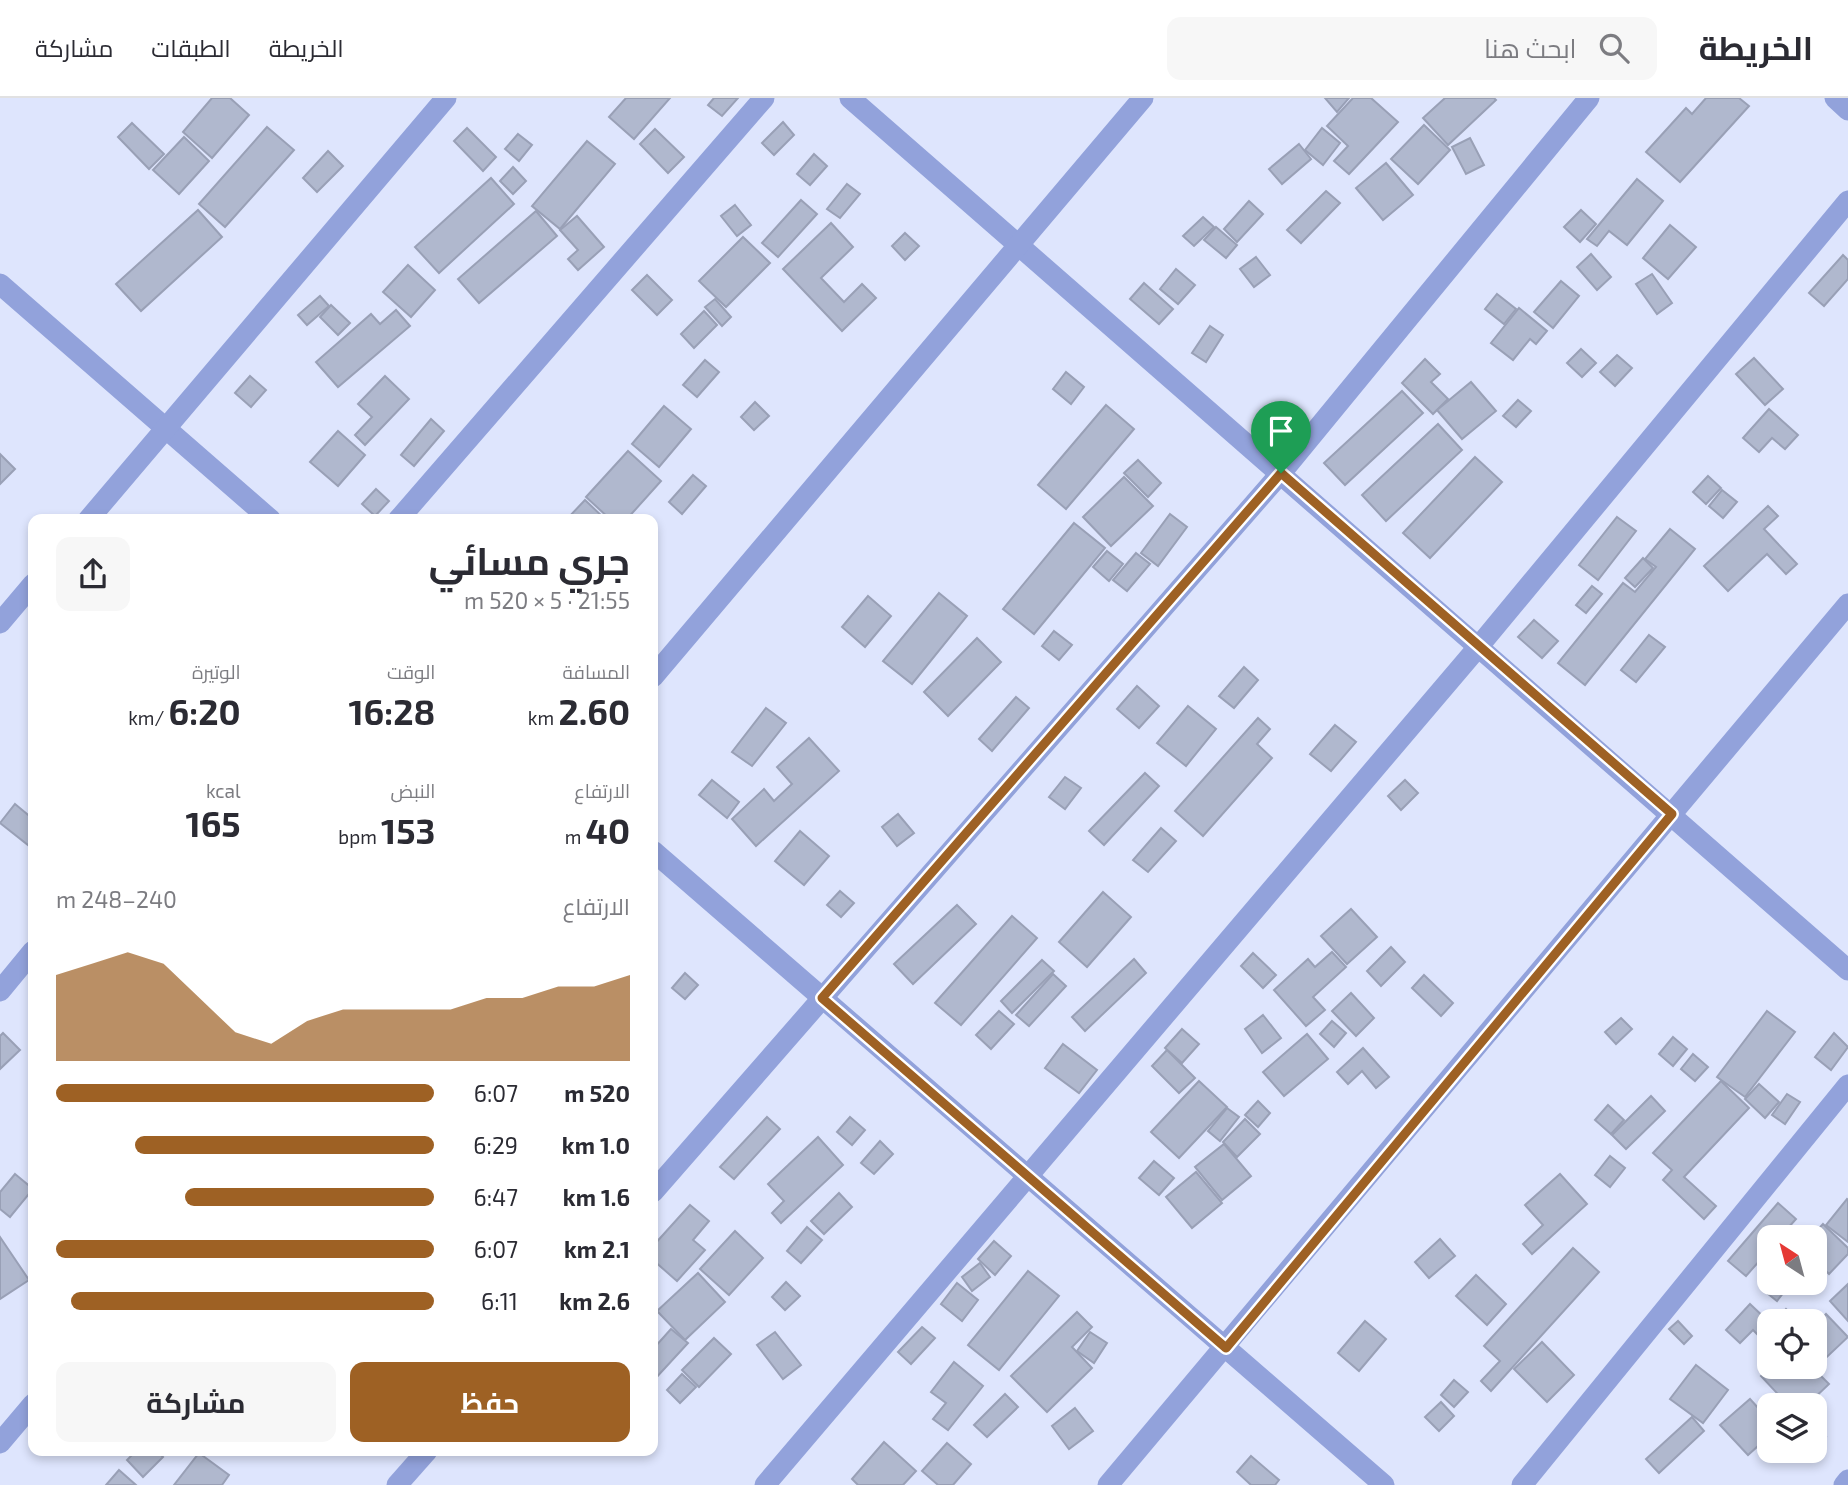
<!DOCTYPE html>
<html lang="ar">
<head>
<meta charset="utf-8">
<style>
	:root { --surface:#fff; --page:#f7f7f7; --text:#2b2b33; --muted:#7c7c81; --line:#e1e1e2; --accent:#9e6124 }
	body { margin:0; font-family:"Exo 2",Cairo,sans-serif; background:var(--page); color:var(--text); direction:rtl; height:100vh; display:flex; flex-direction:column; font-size:26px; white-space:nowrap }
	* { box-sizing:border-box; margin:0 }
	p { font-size:23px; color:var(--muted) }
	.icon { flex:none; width:38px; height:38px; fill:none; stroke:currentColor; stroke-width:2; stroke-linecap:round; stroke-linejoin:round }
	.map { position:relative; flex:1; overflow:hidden; direction:ltr }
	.drawer { position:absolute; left:28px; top:416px; width:630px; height:942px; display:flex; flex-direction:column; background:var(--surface); border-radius:14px; box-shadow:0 4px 10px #0003; direction:rtl }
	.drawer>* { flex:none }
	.needle { width:46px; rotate:324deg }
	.controls { position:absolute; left:1757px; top:1127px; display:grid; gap:14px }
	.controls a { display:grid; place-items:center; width:70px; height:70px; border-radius:14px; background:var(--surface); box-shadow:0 4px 10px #0003; font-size:35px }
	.pin { position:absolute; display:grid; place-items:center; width:60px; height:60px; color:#fff; margin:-72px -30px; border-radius:50% 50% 50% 0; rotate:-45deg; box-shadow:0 0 7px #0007 }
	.pin .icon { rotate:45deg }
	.round { display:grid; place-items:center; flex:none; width:74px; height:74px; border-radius:14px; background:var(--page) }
	.overview { display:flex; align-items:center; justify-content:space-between; height:119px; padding:0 28px }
	h1 { font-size:38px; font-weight:700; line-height:52px }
	.figures { display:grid; grid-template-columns:repeat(3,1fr); gap:10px; height:119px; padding:7px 28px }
	.figures div { display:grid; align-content:center }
	.figures b { font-size:35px; font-weight:700 }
	.figures small { font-size:19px; font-weight:400 }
	.figures p { font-size:19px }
	.chart { height:196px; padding:14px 28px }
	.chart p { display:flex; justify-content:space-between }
	.chart svg { width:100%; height:126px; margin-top:7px; fill:var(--accent); opacity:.7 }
	.action { display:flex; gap:14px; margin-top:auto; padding:14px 28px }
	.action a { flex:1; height:80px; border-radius:14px; background:var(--accent); color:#fff; font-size:28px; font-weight:700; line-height:80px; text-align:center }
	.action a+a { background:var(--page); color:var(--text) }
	ul { padding:0 28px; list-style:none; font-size:23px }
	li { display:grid; grid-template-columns:112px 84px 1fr; align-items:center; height:52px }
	li i { height:18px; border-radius:9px; background:var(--accent) }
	header { display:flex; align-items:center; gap:42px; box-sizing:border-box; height:98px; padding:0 35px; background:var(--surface); border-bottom:2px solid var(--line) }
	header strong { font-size:33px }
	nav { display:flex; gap:38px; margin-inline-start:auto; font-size:24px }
	.search { width:490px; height:63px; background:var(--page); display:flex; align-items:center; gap:18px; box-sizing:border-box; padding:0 24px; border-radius:14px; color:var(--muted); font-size:26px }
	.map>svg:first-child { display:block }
	.building { fill:#b0b8ce; stroke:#99a0b6; stroke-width:2 }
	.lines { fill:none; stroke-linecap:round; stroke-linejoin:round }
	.minor { stroke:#92a2db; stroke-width:21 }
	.route-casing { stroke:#fff; stroke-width:14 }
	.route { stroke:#9e6124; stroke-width:9 }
</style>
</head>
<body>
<header>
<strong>الخريطة</strong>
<div class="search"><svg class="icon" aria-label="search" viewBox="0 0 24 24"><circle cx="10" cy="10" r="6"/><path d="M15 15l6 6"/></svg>ابحث هنا</div>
<nav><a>الخريطة</a><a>الطبقات</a><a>مشاركة</a></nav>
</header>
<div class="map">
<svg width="1848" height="1387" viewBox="0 0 1848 1387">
	<rect width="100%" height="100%" fill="#dee5fd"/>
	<g class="building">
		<polygon points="212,0 230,0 249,17 212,60 183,34"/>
		<polygon points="626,0 670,0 634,41 609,19"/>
		<polygon points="714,0 738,0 722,18 708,7"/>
		<polygon points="1325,0 1349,0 1337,14"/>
		<polygon points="1353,0 1371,0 1398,24 1349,76 1334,63 1348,48 1327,28"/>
		<polygon points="1445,0 1494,0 1496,2 1448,47 1423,20"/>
		<polygon points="1706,0 1739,0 1749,8 1680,84 1646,54 1686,10 1692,16"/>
		<polygon points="783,24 794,37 774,57 762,45"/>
		<polygon points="132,25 164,56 149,71 118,39"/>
		<polygon points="1424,27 1450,52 1418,86 1391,61"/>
		<polygon points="267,29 294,52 225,129 199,106"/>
		<polygon points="467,30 496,59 483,73 454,43"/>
		<polygon points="1322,30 1340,45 1323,67 1305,52"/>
		<polygon points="655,31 684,59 668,75 640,46"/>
		<polygon points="518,36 532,47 519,63 505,51"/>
		<polygon points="184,39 209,63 179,96 153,72"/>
		<polygon points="1470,40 1484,67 1466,76 1452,49"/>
		<polygon points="587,43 615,66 560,131 532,108"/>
		<polygon points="1299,46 1311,61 1282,86 1269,71"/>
		<polygon points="328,53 343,68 317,94 303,80"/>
		<polygon points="814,56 827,68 810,87 797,76"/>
		<polygon points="1386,65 1413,97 1383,122 1356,90"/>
		<polygon points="513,69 526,83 513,96 500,83"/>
		<polygon points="491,80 514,106 439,175 415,149"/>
		<polygon points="1637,81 1663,103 1627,147 1609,133 1597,148 1587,141"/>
		<polygon points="847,86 860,96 840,120 827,111"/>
		<polygon points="1326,93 1340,105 1301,145 1287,132"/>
		<polygon points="801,102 817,116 778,159 762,145"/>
		<polygon points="1249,103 1263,116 1237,144 1224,131"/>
		<polygon points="735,107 751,127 737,138 721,118"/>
		<polygon points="198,112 222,139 141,213 116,186"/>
		<polygon points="1581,112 1596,126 1580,144 1564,129"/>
		<polygon points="536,113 557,138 479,205 458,181"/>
		<polygon points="577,118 604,149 578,172 568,161 578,152 560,132"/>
		<polygon points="1203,119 1214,129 1194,148 1183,138"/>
		<polygon points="831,125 853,149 821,180 844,204 862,186 876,200 842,233 783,171"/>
		<polygon points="1670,127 1696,149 1668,181 1643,160"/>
		<polygon points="1216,129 1237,147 1226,160 1204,142"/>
		<polygon points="905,135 919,148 905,162 892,148"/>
		<polygon points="743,139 770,165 726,209 699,183"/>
		<polygon points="1591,156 1611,179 1597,192 1577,169"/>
		<polygon points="1843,157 1848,162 1848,181 1824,208 1809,195"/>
		<polygon points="1256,159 1270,177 1254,189 1240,171"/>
		<polygon points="408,167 435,192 411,219 383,194"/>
		<polygon points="1176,171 1195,187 1178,206 1160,191"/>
		<polygon points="1652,176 1672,205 1657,216 1636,186"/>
		<polygon points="647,177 672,202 657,217 632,192"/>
		<polygon points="1561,183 1579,198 1553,230 1534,214"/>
		<polygon points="1144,185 1173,211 1159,226 1130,201"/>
		<polygon points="1497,196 1516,211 1504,226 1485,211"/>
		<polygon points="320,198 329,208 307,227 298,217"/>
		<polygon points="715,201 731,219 722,228 705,209"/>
		<polygon points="331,207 350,225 338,237 320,219"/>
		<polygon points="1519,210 1547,233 1536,246 1530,241 1513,262 1491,245"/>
		<polygon points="396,212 410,228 338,289 316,264 371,216 380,226"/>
		<polygon points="704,213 717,227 694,250 681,236"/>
		<polygon points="1210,228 1223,237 1206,264 1192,255"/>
		<polygon points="1581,251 1596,265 1582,279 1567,265"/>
		<polygon points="1617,257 1632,270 1615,288 1600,274"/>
		<polygon points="1754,260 1783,291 1765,307 1736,276"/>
		<polygon points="1425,261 1440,276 1431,284 1448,301 1433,316 1402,285"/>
		<polygon points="705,262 719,274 697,299 683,287"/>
		<polygon points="1066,274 1084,289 1071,306 1053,291"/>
		<polygon points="250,278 266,292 251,309 235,295"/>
		<polygon points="385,278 409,301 365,347 355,337 372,319 358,306"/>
		<polygon points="1471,284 1496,313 1462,341 1437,312"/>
		<polygon points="1402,293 1423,315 1345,387 1324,365"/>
		<polygon points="1518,302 1531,313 1516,329 1503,318"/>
		<polygon points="755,304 769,318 754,332 741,319"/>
		<polygon points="1106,307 1134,331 1066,411 1038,387"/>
		<polygon points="664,308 691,331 659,369 632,346"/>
		<polygon points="1769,311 1798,337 1785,351 1772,340 1759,354 1743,340"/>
		<polygon points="431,321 444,333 414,368 401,357"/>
		<polygon points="1438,326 1462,352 1386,423 1362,397"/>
		<polygon points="338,333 365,357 338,388 310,364"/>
		<polygon points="628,353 661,383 626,422 611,422 586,399"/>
		<polygon points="0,356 15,371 0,386"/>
		<polygon points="1475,359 1502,384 1430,460 1403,435"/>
		<polygon points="1138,362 1161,385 1148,399 1124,375"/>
		<polygon points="693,377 706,388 682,416 669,404"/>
		<polygon points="1708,378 1721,390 1706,406 1693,394"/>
		<polygon points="1124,379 1153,408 1111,448 1083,419"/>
		<polygon points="376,391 389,403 375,418 362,406"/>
		<polygon points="1722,392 1737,404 1723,420 1709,408"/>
		<polygon points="585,402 606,422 566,422"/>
		<polygon points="1768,408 1778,418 1764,431 1797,466 1786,476 1767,456 1728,493 1704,468"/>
		<polygon points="1170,416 1187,429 1158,468 1141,455"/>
		<polygon points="1617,419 1636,433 1598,482 1579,467"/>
		<polygon points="1074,425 1105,450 1034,536 1003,511"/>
		<polygon points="1670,431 1695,451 1585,587 1558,565 1623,485 1635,494 1656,469 1645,461"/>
		<polygon points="1107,453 1123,466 1109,483 1093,469"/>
		<polygon points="1136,455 1150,466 1127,493 1113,482"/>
		<polygon points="1643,460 1653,470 1635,489 1625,480"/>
		<polygon points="1592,488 1602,496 1586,515 1576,507"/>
		<polygon points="939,495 967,518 912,586 883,563"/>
		<polygon points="868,498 891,518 865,549 842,529"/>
		<polygon points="1534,522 1558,543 1542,560 1518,539"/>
		<polygon points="1054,533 1072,547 1059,562 1042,548"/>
		<polygon points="1649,537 1665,549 1636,584 1621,572"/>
		<polygon points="977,540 1001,564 948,618 924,594"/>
		<polygon points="1244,569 1258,582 1234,610 1219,598"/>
		<polygon points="1137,588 1159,608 1139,630 1117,611"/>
		<polygon points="1016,599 1029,610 992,653 979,641"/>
		<polygon points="1188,608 1216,631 1186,668 1157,645"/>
		<polygon points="766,610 786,625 752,668 732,654"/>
		<polygon points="1258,620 1270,631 1257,646 1272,660 1203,738 1175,713"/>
		<polygon points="1335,627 1356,644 1331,673 1310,656"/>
		<polygon points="809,640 839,673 756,748 732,721 764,691 774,703 792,686 777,669"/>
		<polygon points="1145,675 1159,688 1104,747 1089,733"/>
		<polygon points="1065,679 1081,690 1065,711 1049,699"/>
		<polygon points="712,682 739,704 727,720 699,697"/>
		<polygon points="1405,682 1418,695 1401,712 1388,698"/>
		<polygon points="15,706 33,721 33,741 28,747 0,725"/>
		<polygon points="898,716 914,735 897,748 882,729"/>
		<polygon points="1161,730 1176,743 1148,774 1133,762"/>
		<polygon points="800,733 829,758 804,787 775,763"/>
		<polygon points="840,793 854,805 841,819 827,807"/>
		<polygon points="1103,794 1131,819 1087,869 1059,844"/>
		<polygon points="957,807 976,826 913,886 894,866"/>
		<polygon points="1351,811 1377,839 1347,866 1321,838"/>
		<polygon points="1012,818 1037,840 961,927 935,905"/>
		<polygon points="1391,849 1405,864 1381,888 1367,873"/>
		<polygon points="1332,854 1346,869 1313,899 1325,912 1306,928 1274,892 1308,861 1315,869"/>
		<polygon points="1253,855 1276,877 1263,890 1241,868"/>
		<polygon points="1134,861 1146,875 1085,933 1072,919"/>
		<polygon points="1042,862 1054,873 1012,915 1001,903"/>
		<polygon points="685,875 698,887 685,901 672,890"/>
		<polygon points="1053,876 1066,888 1029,928 1016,917"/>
		<polygon points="1424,877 1453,905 1441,918 1412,890"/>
		<polygon points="1351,895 1374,920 1356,938 1332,913"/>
		<polygon points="999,913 1014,926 991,951 976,937"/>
		<polygon points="1767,913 1795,934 1745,999 1717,979"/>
		<polygon points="1263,917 1281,940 1262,955 1245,931"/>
		<polygon points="1621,920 1632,931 1616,946 1605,934"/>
		<polygon points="1332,923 1346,935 1334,949 1320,936"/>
		<polygon points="1182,931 1199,946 1182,965 1165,950"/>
		<polygon points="3,935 20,952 0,971 0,938"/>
		<polygon points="1834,935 1848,949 1831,972 1815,959"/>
		<polygon points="1307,936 1328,961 1284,998 1263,974"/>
		<polygon points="1673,939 1687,951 1673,968 1659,956"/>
		<polygon points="1063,946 1097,972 1079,995 1045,970"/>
		<polygon points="1363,950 1389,979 1376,990 1362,973 1348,986 1337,974"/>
		<polygon points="1167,952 1195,980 1179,995 1152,968"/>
		<polygon points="1693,956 1708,969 1695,983 1681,971"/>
		<polygon points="1199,983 1227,1009 1179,1060 1151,1034"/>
		<polygon points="1721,983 1749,1010 1684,1079 1716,1108 1704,1121 1663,1082 1672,1072 1653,1055"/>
		<polygon points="1759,986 1779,1004 1765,1020 1745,1001"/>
		<polygon points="1787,996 1800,1004 1785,1026 1772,1017"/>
		<polygon points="1651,998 1665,1013 1626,1051 1612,1037"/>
		<polygon points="1258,1003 1270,1015 1258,1029 1245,1017"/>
		<polygon points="1608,1007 1624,1022 1611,1036 1595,1022"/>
		<polygon points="1227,1010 1239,1019 1220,1043 1208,1033"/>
		<polygon points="767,1019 780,1031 734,1081 720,1069"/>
		<polygon points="850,1019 865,1032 852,1047 837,1034"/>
		<polygon points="1245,1021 1260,1036 1237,1059 1223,1044"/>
		<polygon points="818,1039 843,1067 781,1125 772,1115 784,1103 768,1086"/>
		<polygon points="880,1043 893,1056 874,1076 861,1065"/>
		<polygon points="1224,1046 1251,1078 1222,1102 1195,1069"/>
		<polygon points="1610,1058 1625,1070 1610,1089 1595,1077"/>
		<polygon points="1154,1063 1174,1080 1159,1097 1139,1080"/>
		<polygon points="1196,1074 1222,1105 1192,1130 1166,1099"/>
		<polygon points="15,1076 33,1091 10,1119 0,1111 0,1094"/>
		<polygon points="1560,1076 1587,1106 1532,1156 1523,1146 1543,1127 1525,1107"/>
		<polygon points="839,1095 852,1109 824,1136 811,1123"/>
		<polygon points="1847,1101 1848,1102 1848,1144 1826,1127"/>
		<polygon points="1778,1105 1796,1121 1780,1139 1769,1139 1769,1152 1746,1178 1728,1163"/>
		<polygon points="690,1107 709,1123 693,1142 705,1152 677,1183 653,1162 653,1148"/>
		<polygon points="1823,1126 1848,1150 1848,1156 1829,1176 1815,1162 1815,1139 1811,1139"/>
		<polygon points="807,1129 822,1142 801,1165 787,1153"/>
		<polygon points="735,1133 763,1160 729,1197 700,1171"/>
		<polygon points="0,1139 29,1182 0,1201"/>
		<polygon points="1440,1141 1455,1158 1429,1180 1415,1164"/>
		<polygon points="994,1143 1011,1158 995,1177 978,1161"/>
		<polygon points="1573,1150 1599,1174 1491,1293 1481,1283 1500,1263 1484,1248"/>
		<polygon points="980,1165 990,1179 972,1193 962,1179"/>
		<polygon points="1028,1173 1059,1198 999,1272 968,1247"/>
		<polygon points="698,1175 725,1204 685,1242 657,1213"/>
		<polygon points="1476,1177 1506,1206 1487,1227 1456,1198"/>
		<polygon points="1769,1181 1769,1185 1791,1185 1777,1203 1762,1191"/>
		<polygon points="786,1184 800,1198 785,1212 772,1199"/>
		<polygon points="957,1185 978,1202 962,1223 941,1206"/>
		<polygon points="1848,1186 1848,1223 1830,1203"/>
		<polygon points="1750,1206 1769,1224 1769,1248 1753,1232 1740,1245 1726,1232"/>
		<polygon points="1786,1211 1799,1223 1775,1223"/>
		<polygon points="1077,1214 1092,1229 1072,1249 1092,1270 1047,1314 1011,1278"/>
		<polygon points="1826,1216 1848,1239 1814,1271 1829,1286 1807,1307 1788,1307 1761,1278 1771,1269 1815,1269 1815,1227"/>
		<polygon points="1365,1223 1386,1241 1359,1273 1338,1255"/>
		<polygon points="1678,1223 1692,1238 1684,1246 1669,1231"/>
		<polygon points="922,1229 935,1240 911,1266 898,1254"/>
		<polygon points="671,1231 688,1245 654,1282 653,1251"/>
		<polygon points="775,1234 801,1267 783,1281 757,1247"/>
		<polygon points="1090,1234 1107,1245 1094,1265 1077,1253"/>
		<polygon points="714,1240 731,1256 699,1289 682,1272"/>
		<polygon points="1542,1244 1574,1277 1547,1304 1514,1271"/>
		<polygon points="954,1264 983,1288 948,1332 933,1321 946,1305 931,1294"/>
		<polygon points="1696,1267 1728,1292 1703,1325 1670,1301"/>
		<polygon points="682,1276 696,1289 680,1305 667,1292"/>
		<polygon points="1454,1282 1468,1294 1454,1309 1441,1297"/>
		<polygon points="1005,1296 1018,1309 987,1339 974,1327"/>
		<polygon points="1750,1301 1769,1322 1769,1338 1748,1357 1720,1327"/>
		<polygon points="1441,1304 1454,1318 1439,1333 1425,1319"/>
		<polygon points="1075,1310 1093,1333 1069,1351 1052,1328"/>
		<polygon points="1692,1319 1704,1333 1659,1375 1646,1361"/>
		<polygon points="1815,1330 1826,1339 1812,1356 1808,1353 1815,1353"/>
		<polygon points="884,1344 916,1373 903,1387 858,1387 852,1381"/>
		<polygon points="947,1345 971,1366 953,1387 938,1387 922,1373"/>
		<polygon points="136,1353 157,1353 163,1359 143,1379 127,1362"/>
		<polygon points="199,1355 229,1377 222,1387 174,1387"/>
		<polygon points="1251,1358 1279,1382 1275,1387 1251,1387 1237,1374"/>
		<polygon points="119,1372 136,1387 106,1387"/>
	</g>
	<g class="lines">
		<g class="minor">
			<polyline points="850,0 1848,872"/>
			<polyline points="1835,0 1848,12"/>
			<polyline points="0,186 271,422"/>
			<polyline points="88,422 446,0"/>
			<polyline points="398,422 764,0"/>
			<polyline points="0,525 33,486"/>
			<polyline points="653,579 1143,0"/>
			<polyline points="653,753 1384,1387"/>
			<polyline points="0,893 33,853"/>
			<polyline points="653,1094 1281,375 1589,0"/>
			<polyline points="0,1345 33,1306"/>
			<polyline points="397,1387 427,1353"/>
			<polyline points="765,1387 1479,548 1848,103"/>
			<polyline points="1108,1387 1848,506"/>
			<polyline points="1522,1387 1848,987"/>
			<polyline points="1844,1387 1848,1382"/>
		</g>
	</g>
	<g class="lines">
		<defs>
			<polygon id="route" points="1281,375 1672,716 1226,1250 822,900"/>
		</defs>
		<use href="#route" class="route-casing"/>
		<use href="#route" class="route"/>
	</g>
</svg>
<div class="controls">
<a><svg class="needle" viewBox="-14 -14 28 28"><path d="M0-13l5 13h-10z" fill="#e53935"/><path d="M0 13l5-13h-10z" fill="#7c7c81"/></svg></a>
<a><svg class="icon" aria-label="locate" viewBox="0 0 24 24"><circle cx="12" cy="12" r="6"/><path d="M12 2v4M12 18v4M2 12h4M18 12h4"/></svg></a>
<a><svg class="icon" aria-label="layers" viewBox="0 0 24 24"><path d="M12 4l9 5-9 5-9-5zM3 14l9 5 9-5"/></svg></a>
</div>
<div class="pin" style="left:1281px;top:375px;background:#1e9e55"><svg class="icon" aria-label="arrive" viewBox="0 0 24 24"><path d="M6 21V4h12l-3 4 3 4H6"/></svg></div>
<section class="drawer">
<div class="overview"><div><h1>جري مسائي</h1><p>21:55 · 5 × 520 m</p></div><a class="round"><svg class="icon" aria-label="share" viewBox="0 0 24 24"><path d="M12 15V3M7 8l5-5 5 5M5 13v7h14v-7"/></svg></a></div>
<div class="figures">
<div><p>المسافة</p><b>2.60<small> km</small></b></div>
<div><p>الوقت</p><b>16:28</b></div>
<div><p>الوتيرة</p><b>6:20<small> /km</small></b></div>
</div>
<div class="figures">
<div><p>الارتفاع</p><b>40<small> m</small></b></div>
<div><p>النبض</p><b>153<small> bpm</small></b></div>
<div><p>kcal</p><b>165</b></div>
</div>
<div class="chart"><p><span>الارتفاع</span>240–248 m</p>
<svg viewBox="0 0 160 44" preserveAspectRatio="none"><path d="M0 44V14L10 10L20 6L30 10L40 22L50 34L60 38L70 30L80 26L90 26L100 26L110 26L120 22L130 22L140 18L150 18L160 14V44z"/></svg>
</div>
<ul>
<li><b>520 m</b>6:07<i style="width:100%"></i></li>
<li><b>1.0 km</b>6:29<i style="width:79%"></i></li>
<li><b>1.6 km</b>6:47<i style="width:66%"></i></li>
<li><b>2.1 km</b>6:07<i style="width:100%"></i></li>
<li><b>2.6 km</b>6:11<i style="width:96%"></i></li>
</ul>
<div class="action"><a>حفظ</a><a>مشاركة</a></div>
</section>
</div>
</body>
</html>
